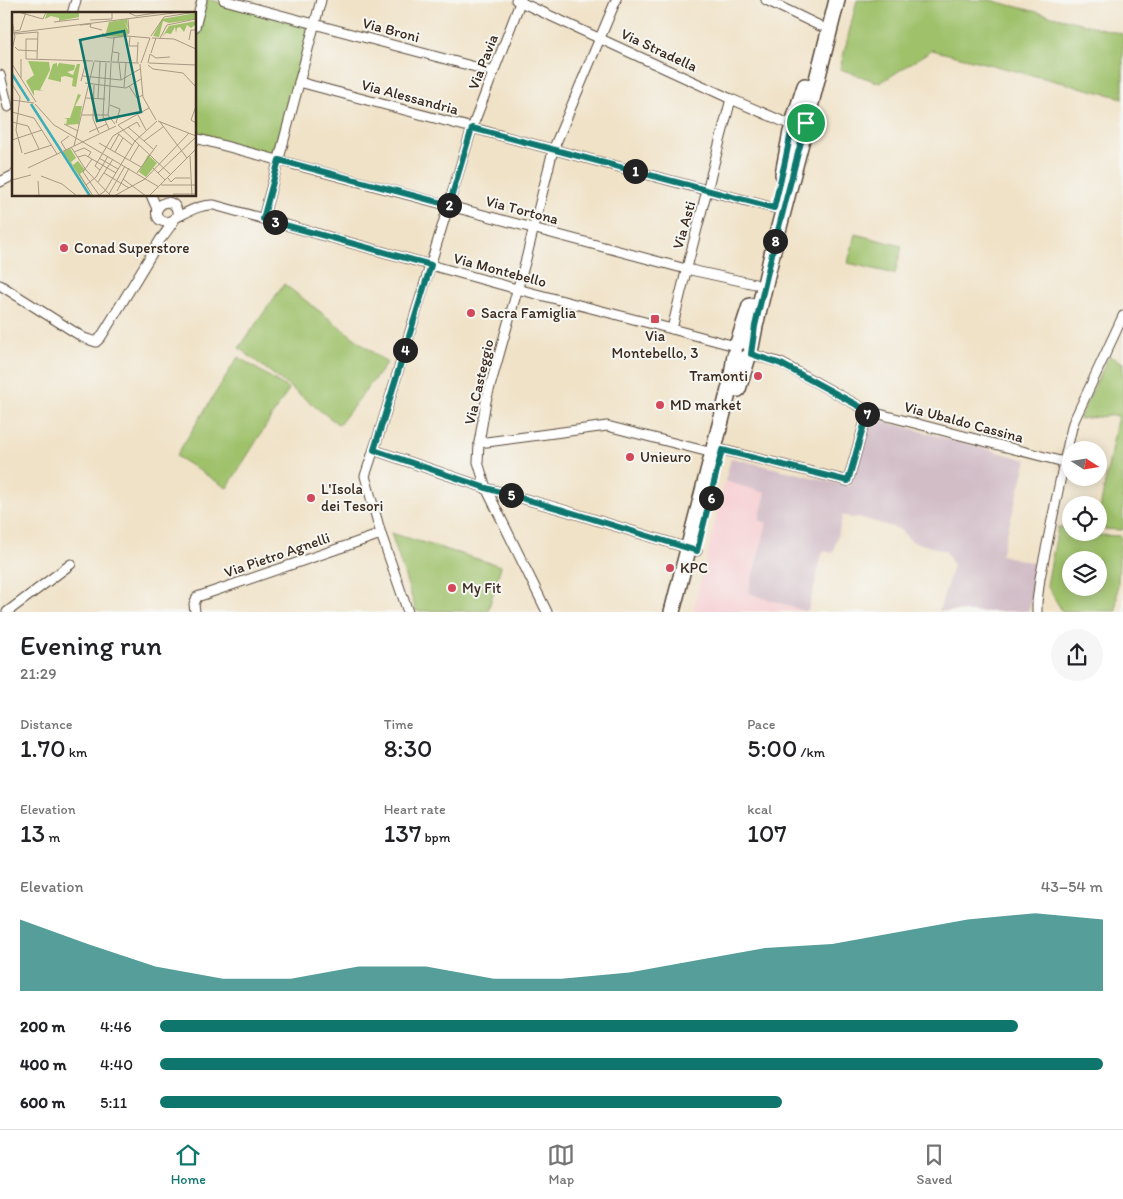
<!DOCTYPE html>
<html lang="en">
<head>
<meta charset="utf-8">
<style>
	:root { --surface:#fff; --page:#f6f6f6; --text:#202124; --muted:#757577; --line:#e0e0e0; --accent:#0f766e }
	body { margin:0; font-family:Itim,sans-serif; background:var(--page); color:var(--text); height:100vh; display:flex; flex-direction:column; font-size:19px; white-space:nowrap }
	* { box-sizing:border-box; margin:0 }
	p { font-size:16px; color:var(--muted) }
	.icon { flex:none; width:28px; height:28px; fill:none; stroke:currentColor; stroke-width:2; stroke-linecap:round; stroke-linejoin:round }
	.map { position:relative; height:612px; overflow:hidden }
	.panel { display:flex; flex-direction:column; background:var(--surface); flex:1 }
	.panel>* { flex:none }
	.needle { width:32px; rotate:102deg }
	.buttons { position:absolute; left:1062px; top:441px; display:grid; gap:10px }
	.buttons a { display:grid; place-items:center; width:45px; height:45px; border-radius:50%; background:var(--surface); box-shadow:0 2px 12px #0003; font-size:25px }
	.pin { position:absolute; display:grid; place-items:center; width:42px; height:42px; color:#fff; margin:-21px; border:2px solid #fff; border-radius:50%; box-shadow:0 1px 5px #0007 }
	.km { position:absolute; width:25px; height:25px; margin:-12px; border-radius:50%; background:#222; color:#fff; font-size:14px; line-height:25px; text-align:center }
	.round { display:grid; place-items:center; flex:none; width:52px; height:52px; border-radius:26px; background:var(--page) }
	.overview { display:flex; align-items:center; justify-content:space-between; height:85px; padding:0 20px }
	h1 { font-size:28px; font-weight:600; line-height:38px }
	.metrics { display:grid; grid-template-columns:repeat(3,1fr); gap:8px; height:85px; padding:5px 20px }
	.metrics div { display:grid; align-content:center }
	.metrics b { font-size:25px; font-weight:600 }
	.metrics small { font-size:14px; font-weight:400 }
	.metrics p { font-size:14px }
	.chart { height:140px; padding:10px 20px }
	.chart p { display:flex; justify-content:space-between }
	.chart svg { width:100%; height:90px; margin-top:5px; fill:var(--accent); opacity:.7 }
	ul { padding:0 20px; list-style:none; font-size:16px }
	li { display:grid; grid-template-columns:80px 60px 1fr; align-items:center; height:38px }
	li i { height:12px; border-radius:6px; background:var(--accent) }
	.menu { display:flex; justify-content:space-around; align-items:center; height:70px; border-top:1px solid var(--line); background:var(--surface); font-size:14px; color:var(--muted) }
	.menu a { display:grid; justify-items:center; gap:2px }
	.menu .current { color:var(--accent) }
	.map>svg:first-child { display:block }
	.built { fill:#f7cfd3 }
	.industrial { fill:#d2bdc7 }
	.green { fill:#9fc16a; stroke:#6d7644; fill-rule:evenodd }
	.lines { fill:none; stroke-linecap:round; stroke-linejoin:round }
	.street-casing { stroke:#564637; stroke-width:11 }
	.primary-casing { stroke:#564637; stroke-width:18 }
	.street { stroke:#fff; stroke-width:9 }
	.primary { stroke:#fff; stroke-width:15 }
	.route-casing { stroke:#fff; stroke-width:10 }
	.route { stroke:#0f766e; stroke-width:6 }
	.poi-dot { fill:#d1495b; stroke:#f6f6f2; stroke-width:2 }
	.labels { text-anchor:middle; stroke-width:4; stroke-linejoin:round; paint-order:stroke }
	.street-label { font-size:15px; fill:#3b2a1e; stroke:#f6f6f2 }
	.poi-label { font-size:15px; fill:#3b2a1e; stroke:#f6f6f2; text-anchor:start }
	.inset-river { fill:none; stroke:#3dadb8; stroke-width:2.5 }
	.inset-road { fill:none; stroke:#a89883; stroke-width:1 }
	.view { fill:#0f766e; fill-opacity:0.15; stroke:#0f766e; stroke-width:2.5 }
	.inset-edge { fill:none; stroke:#3b2a1e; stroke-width:2.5 }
</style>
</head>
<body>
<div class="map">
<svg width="1123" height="612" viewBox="0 0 1123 612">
	<rect width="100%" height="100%" fill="#f6f6f2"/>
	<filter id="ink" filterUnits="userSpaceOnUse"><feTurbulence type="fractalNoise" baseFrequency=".02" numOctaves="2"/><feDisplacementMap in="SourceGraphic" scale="10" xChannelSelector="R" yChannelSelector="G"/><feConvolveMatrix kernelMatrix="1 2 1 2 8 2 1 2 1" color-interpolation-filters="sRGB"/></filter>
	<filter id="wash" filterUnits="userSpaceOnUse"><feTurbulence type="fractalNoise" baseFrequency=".0096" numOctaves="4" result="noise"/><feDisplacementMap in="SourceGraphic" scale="20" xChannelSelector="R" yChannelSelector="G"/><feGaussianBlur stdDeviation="1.12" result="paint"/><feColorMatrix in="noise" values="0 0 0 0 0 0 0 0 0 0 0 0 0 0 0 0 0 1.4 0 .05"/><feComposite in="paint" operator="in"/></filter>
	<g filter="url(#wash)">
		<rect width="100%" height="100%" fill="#f0e2c7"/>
		<polygon class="built" points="725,481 766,492 759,520 767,522 748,593 805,611 693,612"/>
		<polygon class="industrial" points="872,418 1027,460 1001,555 1038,564 1029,611 966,612 963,610 962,611 939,611 953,566 946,551 911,541 899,529 859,517 852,518 843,515 833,553 823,551 808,611 805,611 748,593 767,523 759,520 766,493 725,481 731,458 850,486"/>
		<g class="green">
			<polygon points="207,0 212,0 311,27 276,156 195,135 195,45"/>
			<polygon points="857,0 990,0 1123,34 1123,98 932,50 880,83 840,69"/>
			<polygon points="855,234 902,246 895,274 848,263"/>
			<polygon points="284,284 387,363 339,425 239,348"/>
			<polygon points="1109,356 1123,363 1123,530 1099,529 1099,514 1118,415 1079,419"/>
			<polygon points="238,357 289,389 227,488 176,456"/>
			<path d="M1058,527L1069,528L1068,534L1121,536L1116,611H1062L1047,585ZM1071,560H1099V588H1071Z"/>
			<polygon points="391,533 501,566 488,611 416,611"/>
		</g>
	</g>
	<g filter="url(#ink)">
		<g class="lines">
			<defs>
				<g id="street">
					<polyline points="224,0 494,72"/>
					<polyline points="516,0 731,99 791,125"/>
					<polyline points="766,0 820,26"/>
					<polyline points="72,14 76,0"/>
					<polyline points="195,27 202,0"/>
					<polyline points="0,75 8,107"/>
					<polyline points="299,82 774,208"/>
					<polyline points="195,138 686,269 755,284"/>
					<polyline points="0,182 14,175"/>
					<polyline points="151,195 157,209"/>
					<path d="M175,218C188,212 200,204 214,205L517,289L672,329L735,346"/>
					<polyline points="263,219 321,0"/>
					<path d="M0,285L84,338L96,342L101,337C121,305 140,273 160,240C164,235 176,219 177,214C178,206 172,202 166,202C149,208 157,228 173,220"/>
					<path d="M672,329C690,252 711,176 731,99"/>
					<polyline points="751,354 781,363 868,411 1064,462"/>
					<polyline points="479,443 607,426 713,453"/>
					<polyline points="374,450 486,488 560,509 697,551"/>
					<polyline points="723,450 848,481 868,411"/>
					<polyline points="7,612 71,564"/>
					<polyline points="195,612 194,604 197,597 381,534"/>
					<polyline points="408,612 381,534 365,476 379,434 472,128 521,0"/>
					<polyline points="547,612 486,488 478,462 479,443 486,401 526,259 553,150 616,0"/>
					<polyline points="1037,612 1037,602 1040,578 1064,462 1073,423 1123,316"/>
				</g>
				<g id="primary">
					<polyline points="794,120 805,86"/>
					<polyline points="806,123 837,0"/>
					<polyline points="783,174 791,132"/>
					<polyline points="738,343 750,306"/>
					<polyline points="751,347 755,326 773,250 803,135"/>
					<polyline points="738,389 748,357"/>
					<polyline points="672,612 722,417 731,382 735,355"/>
				</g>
			</defs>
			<use href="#street" class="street-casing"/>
			<use href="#primary" class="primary-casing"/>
			<use href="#street" class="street"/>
			<use href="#primary" class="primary"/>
		</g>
	</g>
	<g class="lines" filter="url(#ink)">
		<defs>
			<path id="route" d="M799,119C805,120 808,123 807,130L803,135L798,153L773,250L755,326L751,354L781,364L868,411L848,481L722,450L697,551L560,509L486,488L374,450L431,265L263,219L279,160L449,205L472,128L774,208L784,166L791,132L790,124L794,120Z"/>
		</defs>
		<use href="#route" class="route-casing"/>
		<use href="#route" class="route"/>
	</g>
	<g class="poi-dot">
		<circle cx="64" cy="248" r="5"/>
		<circle cx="471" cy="313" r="5"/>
		<rect x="650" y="314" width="10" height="10" rx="2.5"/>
		<circle cx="758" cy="376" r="5"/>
		<circle cx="660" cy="405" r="5"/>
		<circle cx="630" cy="457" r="5"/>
		<circle cx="311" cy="498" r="5"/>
		<circle cx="670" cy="568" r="5"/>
		<circle cx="452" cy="588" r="5"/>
	</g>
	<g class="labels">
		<g class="street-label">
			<text transform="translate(391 30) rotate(15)" y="5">Via Broni</text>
			<text transform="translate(659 50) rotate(25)" y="5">Via Stradella</text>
			<text transform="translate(483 62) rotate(-69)" y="5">Via Pavia</text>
			<text transform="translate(410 97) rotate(15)" y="5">Via Alessandria</text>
			<text transform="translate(522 210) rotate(15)" y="5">Via Tortona</text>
			<text transform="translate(684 225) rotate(-74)" y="5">Via Asti</text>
			<text transform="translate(500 270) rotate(15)" y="5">Via Montebello</text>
			<text transform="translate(479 382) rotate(-77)" y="5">Via Casteggio</text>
			<text transform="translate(964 422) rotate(15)" y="5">Via Ubaldo Cassina</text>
			<text transform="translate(277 555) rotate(-19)" y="5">Via Pietro Agnelli</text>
		</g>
		<g class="poi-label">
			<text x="74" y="253">Conad Superstore</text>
			<text x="481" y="318">Sacra Famiglia</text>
			<text x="655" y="341" text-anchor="middle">Via<tspan x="655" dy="17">Montebello, 3</tspan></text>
			<text x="748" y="381" text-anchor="end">Tramonti</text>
			<text x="670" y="410">MD market</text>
			<text x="640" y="462">Unieuro</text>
			<text x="321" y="494">L'Isola<tspan x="321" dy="17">dei Tesori</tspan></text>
			<text x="680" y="573">KPC</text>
			<text x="462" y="593">My Fit</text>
		</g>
	</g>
	<g transform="translate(12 12)">
		<rect width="184" height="184" fill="#f0e2c7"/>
		<path d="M35,0H67V5L47,9V6L39,4L33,7ZM184,1V7L157,11L151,9L147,25L141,24L150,7ZM115,7L116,16L112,9L117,20L111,25L93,24L97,10ZM184,9V18L183,13L179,16L175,13L172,20L168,15L165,16L164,21L163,15L159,22L154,21L150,25L157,14ZM16,49L37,50L38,58L28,78L32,79L22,78V84L14,69L22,63ZM45,51V55L47,51L63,53L62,58L55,60L61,63L65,52H68L64,75L60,74L61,66L53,64L49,65V70L36,67L41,52ZM66,82L69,83L63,94H70L67,112L54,113L55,107L52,106H58ZM58,136L64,146L59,150L61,153L66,149L73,158L68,162L81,184L51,140ZM136,143L145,151L134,165L127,160Z" fill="#9fc16a"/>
		<path class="inset-river" d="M0,62L17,89M19,92L78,184"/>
		<path class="inset-road" d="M6,0L31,7L34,0M73,0H103M117,1L124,4L150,0M0,8L3,25L0,38M78,8L100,7V1M42,10L67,7M68,13L79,12L78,15L90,18M3,19L8,18L14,0M0,21L170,0M91,21L90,24L99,26L115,24M3,22L26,20L25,47M114,23L117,21L116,7M115,24L138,26M139,24L152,5L184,0M118,25L117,34H126M140,26L162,27L184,37M148,26L155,13L184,7M177,28L179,18H184M3,35L6,38L25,39M101,40L107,41L106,50M139,41L144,26M14,47V27H26M14,47L81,49M82,49L98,50M99,50L102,26M99,50L127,51M125,50L126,30M94,51L91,104L97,117M107,51L109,68M129,51L138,26M136,51L138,42L144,46L158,45M137,51L184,53M0,52L24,90M128,52L131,85L144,108M136,53L141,57L171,61L184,75M71,64L109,68L128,57M9,66V47M69,69L74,50M73,71L114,76L129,67M0,72L8,85L4,118L10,141M82,73L81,107L87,121M117,74L125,86L131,83M112,75L114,51M74,86L93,87M86,86L88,50M0,88L22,91M23,92L42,113L147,175M98,93L108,97L104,111M97,94L99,51M97,94L96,103L103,112M184,94L179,108L184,111M0,100L22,106L45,142M70,103H96M126,103L134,118M146,109L184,124M0,110L16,114L27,137M148,110L175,146M52,112L66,119M106,113L158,162M106,113L137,96M116,115L141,137M77,120L95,112M105,121L120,133M0,128L30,118M132,129L151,115M87,131L129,155M62,134L82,50M59,135L74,158L99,184M54,138L49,130L57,124M98,138L107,122M62,140L72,136L79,140L76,145M103,140L111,126M12,142L40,133M178,144L180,184M66,145L73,143L104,161M87,146L106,157M80,147L71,160L87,183M118,148L127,133M16,156L104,114M141,156L153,168M88,158L83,154L101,124L125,110L128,115M92,161L117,176M125,161L145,133M146,161L184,125M67,162L81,184M29,164L50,172L65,184M156,166L159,170L163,166H178M111,167L134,184M0,168L19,163M26,169L27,184M86,170L101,147M74,173L84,165L96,144M149,173H184M105,179L117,156M97,182L113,154M161,182H184M86,184L93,179L123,129L145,109M102,184L133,167L177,121M137,184L184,137"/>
		<path class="view" d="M112,19L129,100L85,109L68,28Z"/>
		<rect width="184" height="184" class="inset-edge"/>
	</g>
</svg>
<div class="buttons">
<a><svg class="needle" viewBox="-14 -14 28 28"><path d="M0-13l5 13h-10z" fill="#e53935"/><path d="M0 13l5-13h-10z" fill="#757577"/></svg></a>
<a><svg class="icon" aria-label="locate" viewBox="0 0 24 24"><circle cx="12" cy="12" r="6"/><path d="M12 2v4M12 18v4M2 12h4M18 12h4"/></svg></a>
<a><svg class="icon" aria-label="layers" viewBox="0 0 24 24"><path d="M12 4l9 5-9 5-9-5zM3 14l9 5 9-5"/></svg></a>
</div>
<div class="pin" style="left:806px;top:123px;background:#1e9e55"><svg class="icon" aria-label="arrive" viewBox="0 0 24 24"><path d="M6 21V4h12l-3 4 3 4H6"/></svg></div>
<b class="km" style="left:635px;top:171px">1</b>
<b class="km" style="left:449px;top:205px">2</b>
<b class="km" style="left:275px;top:222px">3</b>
<b class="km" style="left:405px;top:350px">4</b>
<b class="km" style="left:511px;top:495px">5</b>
<b class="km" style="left:711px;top:498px">6</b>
<b class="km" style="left:867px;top:414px">7</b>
<b class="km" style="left:775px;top:241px">8</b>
</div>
<section class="panel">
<div class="overview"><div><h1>Evening run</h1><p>21:29</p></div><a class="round"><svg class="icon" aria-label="share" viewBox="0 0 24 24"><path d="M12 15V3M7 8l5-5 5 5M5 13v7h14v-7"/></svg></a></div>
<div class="metrics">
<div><p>Distance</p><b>1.70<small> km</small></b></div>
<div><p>Time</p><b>8:30</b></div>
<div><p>Pace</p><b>5:00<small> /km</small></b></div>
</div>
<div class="metrics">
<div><p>Elevation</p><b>13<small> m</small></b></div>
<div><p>Heart rate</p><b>137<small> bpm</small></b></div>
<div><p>kcal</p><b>107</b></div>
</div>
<div class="chart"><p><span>Elevation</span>43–54 m</p>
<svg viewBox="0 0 160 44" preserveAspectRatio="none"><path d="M0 44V9L10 21L20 32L30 38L40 38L50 32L60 32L70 38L80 38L90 35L100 29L110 23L120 21L130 15L140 9L150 6L160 9V44z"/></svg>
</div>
<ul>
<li><b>200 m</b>4:46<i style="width:91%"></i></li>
<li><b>400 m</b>4:40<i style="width:100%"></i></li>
<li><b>600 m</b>5:11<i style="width:66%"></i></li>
</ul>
</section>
<nav class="menu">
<a class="current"><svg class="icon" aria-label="home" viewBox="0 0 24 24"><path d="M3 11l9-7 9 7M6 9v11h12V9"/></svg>Home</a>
<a><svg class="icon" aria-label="map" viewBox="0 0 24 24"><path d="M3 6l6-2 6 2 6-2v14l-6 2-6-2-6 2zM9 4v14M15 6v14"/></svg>Map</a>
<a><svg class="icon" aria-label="saved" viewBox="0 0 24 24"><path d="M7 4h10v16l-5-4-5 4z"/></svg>Saved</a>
</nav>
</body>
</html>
